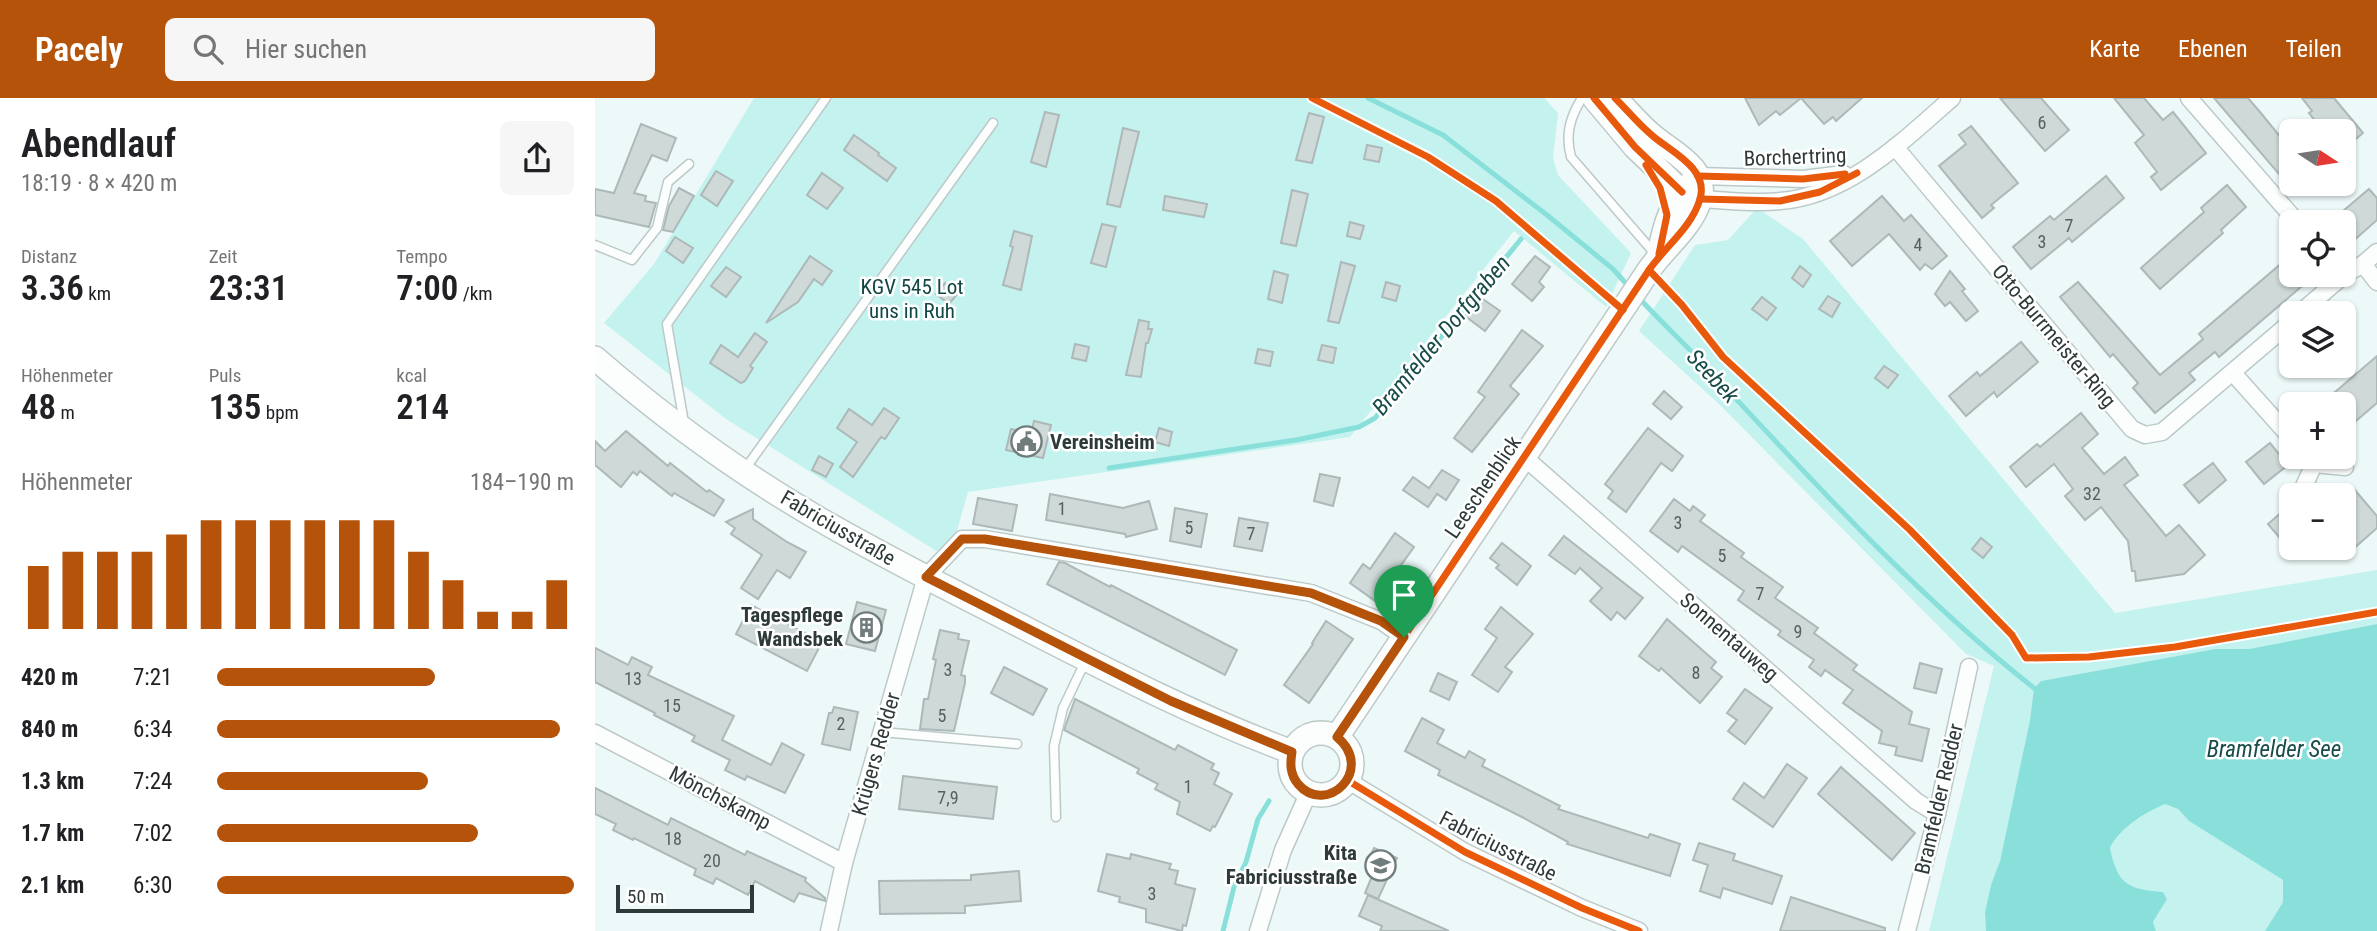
<!DOCTYPE html>
<html lang="de">
<head>
<meta charset="utf-8">
<style>
	:root { --surface:#fff; --page:#f6f6f6; --text:#202124; --muted:#757577; --accent:#b45309 }
	body { margin:0; font-family:"Roboto Condensed",sans-serif; background:var(--page); color:var(--text); height:100vh; display:flex; flex-direction:column; font-size:26px; white-space:nowrap }
	* { box-sizing:border-box; margin:0 }
	p { font-size:23px; color:var(--muted) }
	.icon { flex:none; width:38px; height:38px; fill:none; stroke:currentColor; stroke-width:2; stroke-linecap:round; stroke-linejoin:round }
	.map { position:relative; flex:1; overflow:hidden }
	.details { display:flex; flex-direction:column; background:var(--surface); width:595px }
	.details>* { flex:none }
	.needle { width:46px; rotate:102deg }
	.buttons { position:absolute; left:1684px; top:21px; display:grid; gap:14px }
	.buttons a { display:grid; place-items:center; width:77px; height:77px; border-radius:10px; background:var(--surface); box-shadow:0 2px 5px #0004; font-size:35px }
	.scale { position:absolute; left:21px; bottom:18px; width:138px; box-sizing:border-box; padding-left:7px; border:4px solid #2e3a39; border-top:0; font-size:19px; line-height:24px; white-space:nowrap; color:#2e3a39; -webkit-text-stroke:5px #fff; paint-order:stroke }
	.pin { position:absolute; display:grid; place-items:center; width:60px; height:60px; color:#fff; margin:-72px -30px; border-radius:50% 50% 50% 0; rotate:-45deg; box-shadow:0 0 7px #0007 }
	.pin .icon { rotate:45deg }
	.round { display:grid; place-items:center; flex:none; width:74px; height:74px; border-radius:10px; background:var(--page) }
	.overview { display:flex; align-items:center; justify-content:space-between; height:119px; padding:0 21px }
	h1 { font-size:38px; font-weight:600; line-height:52px }
	.stats { display:grid; grid-template-columns:repeat(3,1fr); gap:10px; height:119px; padding:7px 21px }
	.stats div { display:grid; align-content:center }
	.stats b { font-size:35px; font-weight:600 }
	.stats small { font-size:19px; font-weight:400 }
	.stats p { font-size:19px }
	.chart { height:196px; padding:14px 21px }
	.chart p { display:flex; justify-content:space-between }
	.chart svg { width:100%; height:126px; margin-top:7px; stroke:var(--accent); stroke-width:6 }
	ul { padding:0 21px; list-style:none; font-size:23px }
	li { display:grid; grid-template-columns:112px 84px 1fr; align-items:center; height:52px }
	li i { height:18px; border-radius:9px; background:var(--accent) }
	header { display:flex; align-items:center; gap:42px; box-sizing:border-box; height:98px; padding:0 35px; background:var(--accent); color:#fff }
	header strong { font-size:33px }
	nav { display:flex; gap:38px; margin-inline-start:auto; font-size:24px }
	.search { width:490px; height:63px; background:var(--page); display:flex; align-items:center; gap:18px; box-sizing:border-box; padding:0 24px; border-radius:10px; color:var(--muted); font-size:26px }
	main { display:flex; flex:1; min-height:0 }
	.map>svg:first-child { display:block }
	.green { fill:#c4f2ef }
	.water { fill:#89e0db }
	.lines { fill:none; stroke-linecap:round; stroke-linejoin:round }
	.stream { stroke:#89e0db; stroke-width:5 }
	.building { fill:#ced9d8; stroke:#adb9b8; stroke-width:2 }
	.lane-casing { stroke:#bdc9c8; stroke-width:11 }
	.street-casing { stroke:#bdc9c8; stroke-width:19 }
	.secondary-casing { stroke:#bdc9c8; stroke-width:26 }
	.lane { stroke:#fcfefe; stroke-width:8 }
	.street { stroke:#fcfefe; stroke-width:16 }
	.secondary { stroke:#fcfefe; stroke-width:23 }
	.cycleway-casing { stroke:#fff; stroke-width:11 }
	.cycleway { stroke:#e8590c; stroke-width:7 }
	.route-casing { stroke:#fff; stroke-width:14 }
	.route { stroke:#b45309; stroke-width:9 }
	.labels { text-anchor:middle; stroke-width:5; stroke-linejoin:round; paint-order:stroke }
	.number-label { font-size:18px; fill:#566261 }
	.street-label { font-size:21px; fill:#2e3a39; stroke:#fff }
	.park-label { font-size:21px; fill:#114744; stroke:#fff }
	.poi-label { font-size:21px; font-weight:bold; fill:#2e3a39; stroke:#fff; text-anchor:end }
	.water-label { font-size:23px; font-style:italic; fill:#174c49; stroke:#fff }
</style>
</head>
<body>
<header>
<strong>Pacely</strong>
<div class="search"><svg class="icon" aria-label="search" viewBox="0 0 24 24"><circle cx="10" cy="10" r="6"/><path d="M15 15l6 6"/></svg>Hier suchen</div>
<nav><a>Karte</a><a>Ebenen</a><a>Teilen</a></nav>
</header>
<main>
<section class="details">
<div class="overview"><div><h1>Abendlauf</h1><p>18:19 · 8 × 420 m</p></div><a class="round"><svg class="icon" aria-label="share" viewBox="0 0 24 24"><path d="M12 15V3M7 8l5-5 5 5M5 13v7h14v-7"/></svg></a></div>
<div class="stats">
<div><p>Distanz</p><b>3.36<small> km</small></b></div>
<div><p>Zeit</p><b>23:31</b></div>
<div><p>Tempo</p><b>7:00<small> /km</small></b></div>
</div>
<div class="stats">
<div><p>Höhenmeter</p><b>48<small> m</small></b></div>
<div><p>Puls</p><b>135<small> bpm</small></b></div>
<div><p>kcal</p><b>214</b></div>
</div>
<div class="chart"><p><span>Höhenmeter</span>184–190 m</p>
<svg viewBox="0 0 160 44" preserveAspectRatio="none"><path d="M5 44V22M15 44V17M25 44V17M35 44V17M45 44V11M55 44V6M65 44V6M75 44V6M85 44V6M95 44V6M105 44V6M115 44V17M125 44V27M135 44V38M145 44V38M155 44V27"/></svg>
</div>
<ul>
<li><b>420 m</b>7:21<i style="width:61%"></i></li>
<li><b>840 m</b>6:34<i style="width:96%"></i></li>
<li><b>1.3 km</b>7:24<i style="width:59%"></i></li>
<li><b>1.7 km</b>7:02<i style="width:73%"></i></li>
<li><b>2.1 km</b>6:30<i style="width:100%"></i></li>
</ul>
</section>
<div class="map">
<svg width="1782" height="833" viewBox="0 0 1782 833">
	<rect width="100%" height="100%" fill="#ecf9f8"/>
	<g class="green">
		<polygon points="159,0 949,0 963,15 958,60 963,77 1036,155 1011,209 919,133 755,339 373,394 354,461 131,321 9,225 59,166"/>
		<polygon points="1162,110 1208,141 1520,515 1782,472 1782,526 1654,551 1620,551 1446,583 1439,590 1435,622 1405,763 1396,787 1390,814 1391,833 1334,833 1399,568 1371,556 1124,306 1044,233 1100,147 1133,142"/>
		<path d="M1570,706L1583,711L1594,723L1688,782V804L1670,833H1561L1558,825L1572,800L1567,794C1533,791 1523,786 1515,750C1526,730 1549,715 1570,706Z"/>
	</g>
	<path class="water" d="M1782,526V833H1670L1688,804V782L1594,723L1583,711L1570,706C1549,715 1525,730 1515,750C1523,787 1533,791 1568,794L1572,801L1558,824L1561,833H1391L1390,814L1396,787L1405,763L1435,622L1439,590L1446,583L1620,551H1654Z"/>
	<g class="lines">
		<g class="stream">
			<polyline points="773,0 848,37 952,117 1018,171 1035,190"/>
			<path d="M1044,200C1068,226 1094,250 1118,276C1219,385 1322,498 1439,590"/>
			<polyline points="514,370 701,342 764,329 780,320 926,141"/>
			<polyline points="628,833 639,789 651,764 663,721 674,703"/>
		</g>
	</g>
	<g class="building">
		<polygon points="1150,0 1206,0 1185,17 1181,13 1164,27"/>
		<polygon points="1206,0 1267,0 1241,23 1238,19 1229,26"/>
		<polygon points="1405,0 1446,0 1474,32 1450,53"/>
		<polygon points="1519,0 1549,0 1568,22 1578,14 1611,55 1566,92 1556,79 1562,74 1540,45 1549,37"/>
		<polygon points="1619,0 1653,0 1665,14 1696,52 1696,90"/>
		<polygon points="1707,0 1739,0 1768,35 1748,52 1748,33 1728,33 1714,15 1717,13"/>
		<polygon points="450,14 464,17 451,69 436,64"/>
		<polygon points="714,15 729,19 717,65 701,62"/>
		<polygon points="46,26 81,40 72,63 57,57 39,95 51,98 50,103 61,105 54,129 0,117 0,91 19,95"/>
		<polygon points="1376,28 1423,85 1396,107 1399,110 1387,120 1344,68 1371,46 1364,37"/>
		<polygon points="528,30 544,34 525,109 512,106"/>
		<polygon points="259,37 284,55 283,57 301,70 292,83 249,52"/>
		<polygon points="772,47 787,50 784,64 769,61"/>
		<polygon points="121,73 138,83 122,108 106,97"/>
		<polygon points="227,75 248,90 232,111 212,97"/>
		<polygon points="1511,78 1529,100 1477,144 1474,140 1436,171 1418,149 1455,118 1459,122"/>
		<polygon points="1632,87 1651,109 1626,132 1628,135 1565,191 1546,170 1609,114 1606,110"/>
		<polygon points="84,90 99,98 78,134 68,132 74,108"/>
		<polygon points="1774,91 1782,100 1782,122 1748,152 1748,124 1735,124"/>
		<polygon points="697,92 713,96 701,148 686,145"/>
		<polygon points="570,98 612,106 609,119 568,112"/>
		<polygon points="1287,98 1309,123 1316,117 1352,158 1337,171 1330,166 1325,172 1294,136 1257,168 1235,143"/>
		<polygon points="755,124 769,128 765,141 752,138"/>
		<polygon points="507,126 521,129 511,169 496,165"/>
		<polygon points="419,133 437,138 426,192 408,187 418,149 415,148"/>
		<polygon points="80,139 98,150 88,165 71,153"/>
		<polygon points="1696,157 1696,177 1720,177 1624,259 1620,254 1594,275 1600,282 1560,315 1538,290 1543,285 1518,256 1515,259 1465,199 1483,184 1565,277 1608,241 1604,236"/>
		<polygon points="215,158 237,173 227,187 219,181 203,204 171,225"/>
		<polygon points="940,158 955,169 944,184 949,189 937,203 917,186"/>
		<polygon points="746,164 760,168 744,225 733,223"/>
		<polygon points="1205,168 1216,177 1208,189 1197,180"/>
		<polygon points="131,169 146,179 131,199 116,188"/>
		<polygon points="679,173 693,177 687,205 673,201"/>
		<polygon points="1355,173 1370,191 1367,193 1383,213 1371,223 1355,204 1350,208 1340,196"/>
		<polygon points="791,184 805,188 801,203 787,199"/>
		<polygon points="350,185 363,195 354,206 341,196"/>
		<polygon points="1233,198 1245,205 1237,219 1224,211"/>
		<polygon points="885,199 905,213 890,233 870,218"/>
		<polygon points="1167,199 1181,210 1172,222 1157,211"/>
		<polygon points="544,222 554,224 553,231 557,231 553,245 551,245 546,279 531,277"/>
		<polygon points="927,232 948,248 915,288 924,296 877,354 859,340 890,299 883,294"/>
		<polygon points="160,235 172,244 155,268 158,270 150,283 146,285 115,265 126,247 143,259"/>
		<polygon points="1426,244 1443,264 1402,299 1399,294 1371,318 1354,298 1382,274 1385,278"/>
		<polygon points="480,246 494,249 491,263 477,260"/>
		<polygon points="727,247 741,250 738,265 723,262"/>
		<polygon points="663,251 678,254 675,268 660,265"/>
		<polygon points="1782,258 1782,305 1748,334 1748,306 1726,306"/>
		<polygon points="1289,268 1303,277 1293,290 1280,280"/>
		<polygon points="1069,293 1087,309 1076,321 1058,306"/>
		<polygon points="289,310 304,320 290,341 286,339 258,379 245,369 262,344 242,330 254,311 277,327"/>
		<polygon points="1486,315 1503,336 1487,350 1509,376 1530,359 1543,377 1529,387 1571,438 1584,427 1610,457 1589,476 1541,483 1540,473 1537,473 1533,443 1506,409 1490,422 1470,398 1478,391 1459,366 1431,389 1415,369 1442,346 1445,349"/>
		<polygon points="439,323 456,327 448,360 411,352 416,331 436,336"/>
		<polygon points="564,330 577,334 574,348 560,344"/>
		<polygon points="1053,330 1088,358 1077,373 1066,365 1031,414 1013,400 1018,393 1010,386"/>
		<polygon points="31,333 73,368 75,365 112,394 114,392 129,402 119,418 79,395 77,398 45,373 42,377 38,374 26,389 0,367 0,343 10,353"/>
		<polygon points="1675,345 1693,367 1669,386 1651,364"/>
		<polygon points="224,358 238,366 231,379 217,372"/>
		<polygon points="1618,365 1631,382 1604,405 1589,387"/>
		<polygon points="847,372 864,382 851,402 842,396 833,409 808,392 818,379 834,390"/>
		<polygon points="725,376 745,380 738,408 719,403"/>
		<polygon points="1759,391 1782,418 1782,430 1757,452 1748,442 1748,400"/>
		<polygon points="455,396 528,410 554,403 562,431 531,439 530,436 451,422"/>
		<polygon points="383,400 422,407 417,433 378,426"/>
		<polygon points="1079,401 1095,413 1098,408 1110,417 1105,423 1149,455 1146,459 1188,489 1180,500 1223,530 1219,535 1262,567 1258,572 1317,614 1314,626 1334,631 1327,663 1300,657 1302,649 1284,645 1287,633 1248,605 1258,592 1230,572 1226,578 1214,569 1219,562 1183,537 1186,533 1143,502 1149,493 1087,448 1083,454 1055,433"/>
		<polygon points="1696,406 1696,453 1673,426"/>
		<polygon points="580,410 612,416 606,449 575,443"/>
		<polygon points="158,411 158,421 192,444 211,454 195,480 182,472 163,501 146,490 167,457 136,436 140,430 131,424"/>
		<polygon points="644,420 673,425 667,453 639,448"/>
		<polygon points="800,435 819,449 794,484 796,486 783,505 755,485 768,466 775,471"/>
		<polygon points="969,438 1048,500 1030,521 1022,514 1016,522 995,503 1007,490 985,470 980,476 954,457"/>
		<polygon points="1386,440 1397,449 1388,460 1377,451"/>
		<polygon points="907,445 936,468 922,487 901,470 904,467 895,460"/>
		<polygon points="464,464 470,465 515,489 516,487 642,552 630,577 452,486"/>
		<polygon points="262,504 291,512 280,553 251,546"/>
		<polygon points="156,507 227,544 212,573 141,536"/>
		<polygon points="906,509 938,536 910,569 917,574 903,594 877,577 902,540 890,531"/>
		<polygon points="1072,521 1121,564 1116,570 1127,579 1105,605 1066,570 1064,573 1044,558"/>
		<polygon points="731,523 758,541 714,605 689,587 718,546 717,545"/>
		<polygon points="345,532 364,536 363,541 374,543 366,577 370,578 370,585 359,633 325,631 329,601 333,601 341,562 338,561"/>
		<polygon points="0,550 33,567 37,559 57,569 53,577 139,618 127,642 176,667 187,645 209,657 190,695 152,678 150,682 130,672 135,662 97,643 100,638 59,617 60,615 0,584"/>
		<polygon points="1325,565 1347,571 1341,595 1319,590"/>
		<polygon points="409,569 452,591 438,617 396,595"/>
		<polygon points="843,575 862,584 854,602 835,593"/>
		<polygon points="1150,591 1177,610 1150,646 1133,633 1142,622 1132,615"/>
		<polygon points="480,601 580,652 583,647 619,666 616,671 624,675 619,686 637,696 620,729 618,728 615,733 582,716 585,704 560,691 563,686 542,675 544,671 469,632"/>
		<polygon points="239,609 263,614 255,652 227,646 234,615 237,615"/>
		<polygon points="827,620 849,632 842,645 870,660 874,653 890,662 887,668 965,708 963,711 1053,740 1055,736 1085,746 1075,778 972,746 973,744 927,719 843,677 845,672 810,653"/>
		<polygon points="1192,666 1212,680 1178,729 1138,701 1149,685 1169,700"/>
		<polygon points="1246,669 1320,735 1297,762 1223,696"/>
		<polygon points="308,678 402,689 398,721 304,711"/>
		<polygon points="0,690 73,727 76,720 150,757 152,753 211,780 210,783 230,800 230,803 204,795 199,804 160,783 153,797 121,780 118,786 99,777 101,771 39,740 38,742 18,732 21,726 0,716"/>
		<polygon points="1104,745 1140,756 1138,762 1187,778 1177,806 1128,790 1125,800 1105,793 1113,767 1098,762"/>
		<polygon points="779,750 802,760 783,801 770,795 780,771 771,767"/>
		<polygon points="512,756 535,761 536,756 576,766 574,771 583,773 580,786 600,791 591,828 588,827 587,833 551,824 551,811 524,804 525,799 503,793"/>
		<polygon points="424,773 426,803 370,808 370,815 285,816 284,783 376,782 376,777"/>
		<polygon points="773,797 854,833 785,833 787,828 764,818"/>
		<polygon points="1196,799 1290,830 1290,833 1185,833"/>
	</g>
	<g class="lines">
		<defs>
			<g id="lane">
				<path d="M987,0C975,19 970,37 976,59L1061,157"/>
				<polyline points="0,147 37,162 62,130 73,84 94,66"/>
				<polyline points="89,325 72,226 231,0"/>
				<polyline points="150,371 398,25"/>
				<polyline points="287,634 422,646"/>
				<polyline points="461,719 459,648 468,610 490,564"/>
			</g>
			<g id="street">
				<polyline points="1594,0 1702,124"/>
				<polyline points="1300,49 1537,331 1550,337 1567,334 1696,224"/>
				<polyline points="1103,78 1208,81 1249,76"/>
				<path d="M1105,101C1131,102 1159,106 1185,103C1253,98 1309,42 1357,0"/>
				<polyline points="1768,166 1782,184"/>
				<polyline points="1705,215 1749,177 1768,166 1782,154"/>
				<polyline points="1638,275 1696,340"/>
				<polyline points="929,359 1321,703 1342,716"/>
				<polyline points="1719,366 1750,369"/>
				<polyline points="1706,395 1719,366 1712,359"/>
				<polyline points="0,635 249,765"/>
				<polyline points="752,682 870,754 987,810 1044,833"/>
				<polyline points="234,833 249,765 331,479 367,441 390,441 716,495 786,523 809,539"/>
				<polyline points="663,833 688,752 714,694"/>
				<polyline points="1312,833 1342,716 1374,569"/>
			</g>
			<g id="secondary">
				<polyline points="999,0 1040,49 1087,94 1105,101"/>
				<path d="M1064,156C1070,126 1075,107 1097,84"/>
				<path d="M0,260C68,319 142,373 219,418C284,456 352,490 420,525C510,571 602,619 697,654"/>
				<circle cx="726" cy="666" r="31"/>
				<path d="M742,639L1054,172C1070,149 1097,129 1105,101C1114,71 1077,54 1059,39C1045,28 1033,13 1020,0"/>
			</g>
		</defs>
		<use href="#lane" class="lane-casing"/>
		<use href="#street" class="street-casing"/>
		<use href="#secondary" class="secondary-casing"/>
		<use href="#lane" class="lane"/>
		<use href="#street" class="street"/>
		<use href="#secondary" class="secondary"/>
		<defs>
			<g id="cycleway">
				<polyline points="717,0 833,59 901,103 1028,212"/>
				<polyline points="999,0 1040,49 1087,94"/>
				<polyline points="1051,67 1065,90 1072,117 1064,156"/>
				<polyline points="1103,78 1208,81 1250,76"/>
				<polyline points="1105,101 1185,103 1225,94 1262,75"/>
				<polyline points="1054,172 1087,207 1128,259 1315,432 1417,537 1431,560 1494,559 1580,549 1782,514"/>
				<polyline points="610,618 697,654"/>
				<path d="M742,639L1054,172C1070,149 1097,129 1105,101C1114,71 1077,54 1059,39C1045,28 1033,13 1020,0"/>
				<polyline points="752,682 870,754 987,810 1044,833"/>
			</g>
		</defs>
		<use href="#cycleway" class="cycleway-casing"/>
		<use href="#cycleway" class="cycleway"/>
	</g>
	<g class="lines">
		<defs>
			<path id="route" d="M367,441H390L716,495L786,523L809,539L742,639C781,672 731,719 703,686C695,676 695,666 697,654L576,603L331,479Z"/>
		</defs>
		<use href="#route" class="route-casing"/>
		<use href="#route" class="route"/>
	</g>
	<defs>
		<symbol id="civic-ring" viewBox="-11 -11 22 22"><circle r="9.5" fill="#fff" stroke="#707d7c" stroke-width="1.5"/><path d="M-.6-6.5H3V-4.5H.6V-3L4-1V1h2V6H-6V1h2V-1L-.6-3ZM-1.2 2.5V6h2.4V2.5Z" fill="#707d7c"/></symbol>
		<symbol id="building-ring" viewBox="-11 -11 22 22"><circle r="9.5" fill="#fff" stroke="#707d7c" stroke-width="1.5"/><path d="M-4-6H4V6H1V3H-1V6H-4ZM-2.5-4.3h1.7v1.8h-1.7ZM.8-4.3h1.7v1.8H.8ZM-2.5-1h1.7V.8h-1.7ZM.8-1h1.7V.8H.8Z" fill="#707d7c"/></symbol>
		<symbol id="school-ring" viewBox="-11 -11 22 22"><circle r="9.5" fill="#fff" stroke="#707d7c" stroke-width="1.5"/><path d="M0-5L7-2L0 1L-7-2ZM-4 1L0 2.5L4 1V4Q0 6-4 4Z" fill="#707d7c"/></symbol>
	</defs>
	<g fill-rule="evenodd">
		<use href="#civic-ring" x="414" y="326" width="35" height="35"/>
		<use href="#building-ring" x="254" y="512" width="35" height="35"/>
		<use href="#school-ring" x="768" y="750" width="35" height="35"/>
	</g>
	<g class="labels">
		<g class="number-label">
			<text x="1447" y="31">6</text>
			<text x="1474" y="134">7</text>
			<text x="1447" y="150">3</text>
			<text x="1323" y="153">4</text>
			<text x="1497" y="402">32</text>
			<text x="467" y="417">1</text>
			<text x="1083" y="431">3</text>
			<text x="594" y="436">5</text>
			<text x="656" y="442">7</text>
			<text x="1127" y="464">5</text>
			<text x="1165" y="502">7</text>
			<text x="1203" y="540">9</text>
			<text x="353" y="578">3</text>
			<text x="1101" y="581">8</text>
			<text x="38" y="587">13</text>
			<text x="77" y="614">15</text>
			<text x="347" y="624">5</text>
			<text x="246" y="632">2</text>
			<text x="593" y="695">1</text>
			<text x="353" y="706">7,9</text>
			<text x="78" y="747">18</text>
			<text x="117" y="769">20</text>
			<text x="557" y="802">3</text>
		</g>
		<g class="street-label">
			<text transform="translate(1200 59) rotate(-2)" y="7">Borchertring</text>
			<text transform="translate(1459 238) rotate(50)" y="7">Otto-Burrmeister-Ring</text>
			<text transform="translate(888 389) rotate(-56)" y="7">Leeschenblick</text>
			<text transform="translate(243 430) rotate(30)" y="7">Fabriciusstraße</text>
			<text transform="translate(1134 539) rotate(41)" y="7">Sonnentauweg</text>
			<text transform="translate(281 656) rotate(-74)" y="7">Krügers Redder</text>
			<text transform="translate(125 700) rotate(28)" y="7">Mönchskamp</text>
			<text transform="translate(1344 701) rotate(-77)" y="7">Bramfelder Redder</text>
			<text transform="translate(903 748) rotate(27)" y="7">Fabriciusstraße</text>
		</g>
		<g class="park-label">
			<text x="317" y="196">KGV 545 Lot<tspan x="317" dy="24">uns in Ruh</tspan></text>
		</g>
		<g class="poi-label">
			<text x="455" y="351" text-anchor="start">Vereinsheim</text>
			<text x="248" y="524">Tagespflege<tspan x="248" dy="24">Wandsbek</tspan></text>
			<text x="762" y="762">Kita<tspan x="762" dy="24">Fabriciusstraße</tspan></text>
		</g>
		<g class="water-label">
			<text transform="translate(846 237) rotate(-50)" y="8">Bramfelder Dorfgraben</text>
			<text transform="translate(1118 278) rotate(47)" y="8">Seebek</text>
			<text x="1679" y="659">Bramfelder See</text>
		</g>
	</g>
</svg>
<div class="buttons">
<a><svg class="needle" viewBox="-14 -14 28 28"><path d="M0-13l5 13h-10z" fill="#e53935"/><path d="M0 13l5-13h-10z" fill="#757577"/></svg></a>
<a><svg class="icon" aria-label="locate" viewBox="0 0 24 24"><circle cx="12" cy="12" r="6"/><path d="M12 2v4M12 18v4M2 12h4M18 12h4"/></svg></a>
<a><svg class="icon" aria-label="layers" viewBox="0 0 24 24"><path d="M12 4l9 5-9 5-9-5zM3 14l9 5 9-5"/></svg></a>
<a>+</a>
<a>−</a>
</div>
<div class="scale">50 m</div>
<div class="pin" style="left:809px;top:539px;background:#1e9e55"><svg class="icon" aria-label="arrive" viewBox="0 0 24 24"><path d="M6 21V4h12l-3 4 3 4H6"/></svg></div>
</div>
</main>
</body>
</html>
